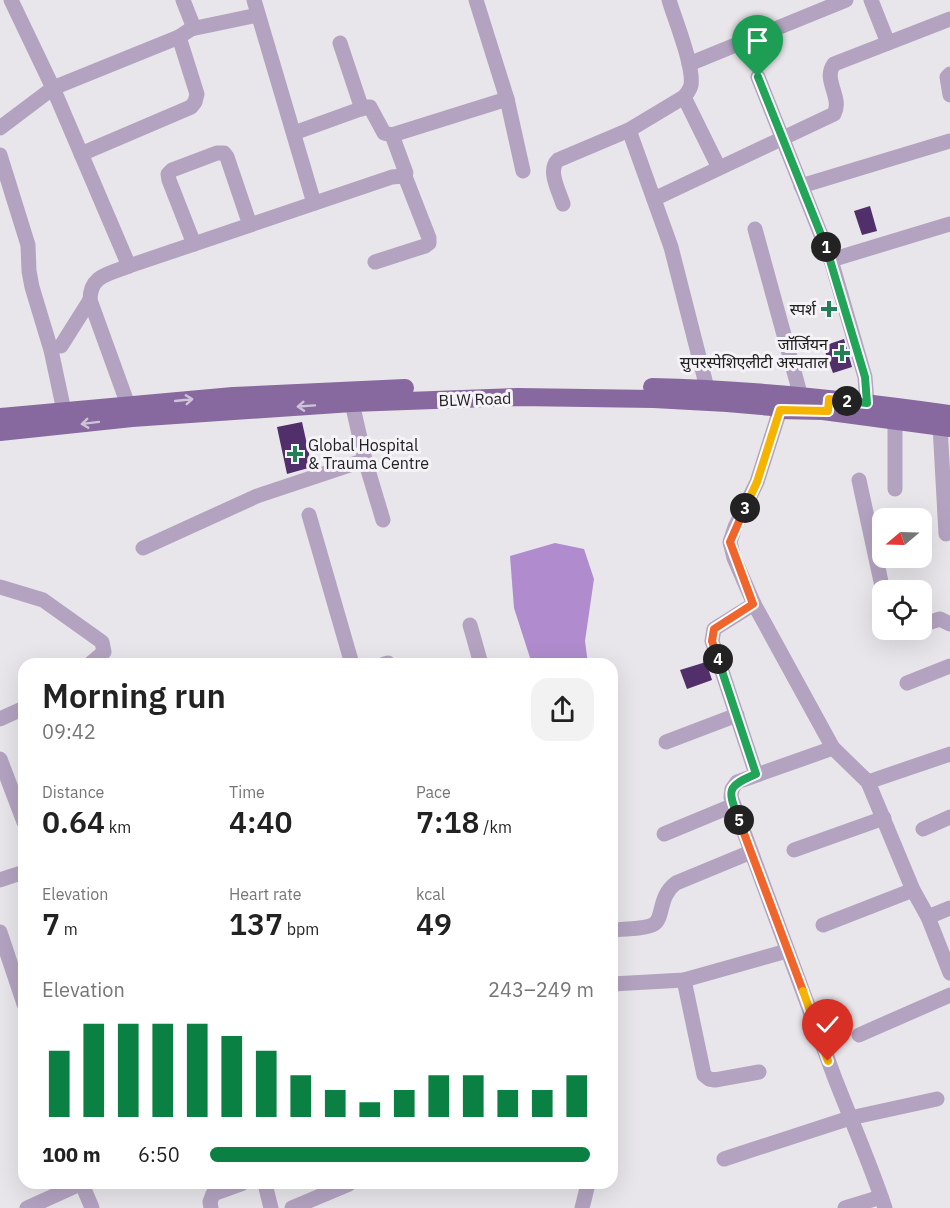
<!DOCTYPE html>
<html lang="en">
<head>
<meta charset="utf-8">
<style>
	:root { --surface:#fff; --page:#f2f2f2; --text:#222; --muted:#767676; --accent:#0b8043 }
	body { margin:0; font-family:"IBM Plex Sans","Noto Sans Devanagari",sans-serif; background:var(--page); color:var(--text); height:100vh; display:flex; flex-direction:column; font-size:22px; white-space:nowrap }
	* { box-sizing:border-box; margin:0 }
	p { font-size:20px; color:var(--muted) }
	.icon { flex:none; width:33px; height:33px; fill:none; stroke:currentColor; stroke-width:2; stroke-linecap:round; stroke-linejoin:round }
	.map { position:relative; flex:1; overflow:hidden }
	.panel { position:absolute; left:18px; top:658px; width:600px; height:531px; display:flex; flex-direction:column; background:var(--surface); border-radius:18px; box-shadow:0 6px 24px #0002 }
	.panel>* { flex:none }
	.needle { width:39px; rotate:251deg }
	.controls { position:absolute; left:872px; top:508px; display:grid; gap:12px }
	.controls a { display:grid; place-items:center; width:60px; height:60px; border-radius:12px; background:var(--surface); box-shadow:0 6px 24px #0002; font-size:30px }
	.pin { position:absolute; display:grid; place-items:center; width:51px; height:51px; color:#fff; margin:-62px -26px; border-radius:50% 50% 50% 0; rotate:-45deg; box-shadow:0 0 6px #0007 }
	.pin .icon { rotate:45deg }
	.km { position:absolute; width:30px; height:30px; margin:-15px; border-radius:50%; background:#222; color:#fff; font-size:16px; line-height:30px; text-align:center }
	.round { display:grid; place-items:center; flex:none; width:63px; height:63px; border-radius:18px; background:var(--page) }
	.summary { display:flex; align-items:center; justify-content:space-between; height:102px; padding:0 24px }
	h1 { font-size:33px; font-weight:600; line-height:45px }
	.stats { display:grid; grid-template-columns:repeat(3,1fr); gap:9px; height:102px; padding:6px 24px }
	.stats div { display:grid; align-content:center }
	.stats b { font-size:30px; font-weight:600 }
	.stats small { font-size:16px; font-weight:400 }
	.stats p { font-size:16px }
	.chart { height:168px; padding:12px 24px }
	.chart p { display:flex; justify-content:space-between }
	.chart svg { width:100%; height:108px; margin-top:6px; stroke:var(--accent); stroke-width:6 }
	ul { padding:0 24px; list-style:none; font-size:20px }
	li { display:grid; grid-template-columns:96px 72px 1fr; align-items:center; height:45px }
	li i { height:15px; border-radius:8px; background:var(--accent) }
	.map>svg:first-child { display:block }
	.water { fill:#b08cce }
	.building { fill:#512f6a }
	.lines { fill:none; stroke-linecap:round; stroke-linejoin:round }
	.minor { stroke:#b3a3c1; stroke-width:15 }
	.major { stroke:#87699f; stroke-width:18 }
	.oneway { stroke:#cec3d8 }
	.split-1-casing { stroke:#fff; stroke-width:12 }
	.split-2-casing { stroke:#fff; stroke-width:12 }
	.split-3-casing { stroke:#fff; stroke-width:12 }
	.split-4-casing { stroke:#fff; stroke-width:12 }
	.split-5-casing { stroke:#fff; stroke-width:12 }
	.split-6-casing { stroke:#fff; stroke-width:12 }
	.split-7-casing { stroke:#fff; stroke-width:12 }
	.split-1 { stroke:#22a559; stroke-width:8 }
	.split-2 { stroke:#22a559; stroke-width:8 }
	.split-3 { stroke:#f5b400; stroke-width:8 }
	.split-4 { stroke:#f0652b; stroke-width:8 }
	.split-5 { stroke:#22a559; stroke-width:8 }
	.split-6 { stroke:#f0652b; stroke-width:8 }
	.split-7 { stroke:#f5b400; stroke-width:8 }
	.poi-dot { fill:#237f55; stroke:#f5f3f7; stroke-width:2 }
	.labels { text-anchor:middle; stroke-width:6; stroke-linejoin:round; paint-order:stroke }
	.poi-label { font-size:16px; fill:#212021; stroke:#f5f3f7; text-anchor:end }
	.street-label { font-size:16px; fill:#212021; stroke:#f5f3f7 }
</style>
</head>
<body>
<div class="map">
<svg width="950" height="1208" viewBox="0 0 950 1208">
	<rect width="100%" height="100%" fill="#e8e6ea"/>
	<polygon class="water" points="555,543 584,549 594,579 585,641 588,664 532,664 514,608 510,556"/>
	<g class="building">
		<polygon points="870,206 877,231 862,235 854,211"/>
		<polygon points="844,339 852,367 833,373 823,346"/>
		<polygon points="302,422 312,467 287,474 277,427"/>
		<polygon points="706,662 712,680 687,689 680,670"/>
	</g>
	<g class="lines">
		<g class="minor">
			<polyline points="11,0 53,88 129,266"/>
			<polyline points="254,0 314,203"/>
			<polyline points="476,0 507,99 523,171"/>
			<polyline points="871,0 888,43"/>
			<polyline points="191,29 258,15"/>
			<polyline points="340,43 362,109"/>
			<polyline points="689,64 846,0"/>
			<polyline points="950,74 947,77 950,95"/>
			<polyline points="758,77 831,260 865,377 867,403"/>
			<polyline points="684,97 719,168"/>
			<polyline points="0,128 53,88 179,37 191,29 192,23 183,0"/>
			<polyline points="629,130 671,247 707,388"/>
			<polyline points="294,133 366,107 370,107 384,133 392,135 507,99"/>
			<polyline points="392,135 406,173"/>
			<polyline points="81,154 191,107 195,102 197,94 179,37"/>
			<polyline points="0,155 28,245 29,271 32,287 51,350 64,411"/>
			<polyline points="801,186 950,141"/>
			<path d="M654,199L834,114C843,97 822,80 834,64L950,19"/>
			<path d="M563,204C559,191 547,170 558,160L629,130L684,97C687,93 690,90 691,85C694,66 675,20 669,0"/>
			<polyline points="755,229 801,397"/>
			<polyline points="194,244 169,180 168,174 172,170 217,153 224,153 227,157 250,225"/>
			<polyline points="831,260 950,224"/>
			<polyline points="61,346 90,300"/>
			<polyline points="352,403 365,460 383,520"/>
			<polyline points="780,410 757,482 735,527 730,542 734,558 754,604 833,748 868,782 913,890 928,917 950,973"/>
			<path d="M132,416L90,300C90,275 109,274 129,266L392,177L403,176L406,179L429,238V243L425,246L375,262"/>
			<polyline points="895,420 895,489"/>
			<polyline points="940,426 946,534"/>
			<polyline points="859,480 883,591"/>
			<polyline points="309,515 352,664"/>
			<polyline points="143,548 257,496 365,460"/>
			<polyline points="0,587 43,600 102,642 104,652 90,664"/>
			<polyline points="754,604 714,629 712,641 756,774"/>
			<polyline points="470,625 481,664"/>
			<polyline points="921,625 940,619 950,624"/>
			<polyline points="898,630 904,630"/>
			<polyline points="384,664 388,663"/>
			<polyline points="907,683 950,666"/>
			<polyline points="0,719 24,708"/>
			<polyline points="666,742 737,715"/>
			<path d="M833,748L737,782L732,789L731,797C765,890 799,983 834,1076C851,1120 870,1163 885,1208"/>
			<polyline points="0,759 24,822"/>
			<polyline points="868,782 950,754"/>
			<polyline points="923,829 950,817"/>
			<polyline points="664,834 734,805"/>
			<polyline points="794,850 884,818"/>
			<polyline points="0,880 24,872"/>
			<polyline points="928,917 950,908"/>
			<polyline points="823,925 913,890"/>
			<path d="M612,930C622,929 647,929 654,924C664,918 658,896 676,883L751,852"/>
			<polyline points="0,932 24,1004"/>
			<polyline points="684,980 704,1075 709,1079 715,1080 759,1072"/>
			<polyline points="612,984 684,980 787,951"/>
			<polyline points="859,1035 950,995"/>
			<polyline points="724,1159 850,1118 937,1099"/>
			<polyline points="82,1184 92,1208"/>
			<polyline points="265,1184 271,1208"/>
			<polyline points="27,1208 80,1184"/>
			<polyline points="211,1208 210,1202 213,1194 241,1184"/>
			<polyline points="292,1208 349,1184"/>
			<polyline points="582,1208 588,1184"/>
			<polyline points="845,1208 881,1197"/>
		</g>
		<g class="major">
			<path d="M652,387C751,389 851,400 950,414"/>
			<polyline points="0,417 233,396 405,388"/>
			<polyline points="0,432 132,418 352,403 518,397 654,399 727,403 772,407 780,410 823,411 950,428"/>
		</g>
	</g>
	<defs><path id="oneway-shaft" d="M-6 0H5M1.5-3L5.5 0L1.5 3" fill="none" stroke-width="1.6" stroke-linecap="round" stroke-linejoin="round" transform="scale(1.5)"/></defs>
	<g class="oneway">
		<use href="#oneway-shaft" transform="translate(184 400) rotate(-6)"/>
		<use href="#oneway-shaft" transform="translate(306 406) rotate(176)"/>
		<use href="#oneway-shaft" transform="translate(90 423) rotate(173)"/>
	</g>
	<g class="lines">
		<defs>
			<polyline id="split-1" points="758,77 826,247"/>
			<polyline id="split-2" points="826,247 865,377 867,403 847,401"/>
			<polyline id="split-3" points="745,508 757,482 780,410 828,411 829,399 847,401"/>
			<polyline id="split-4" points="718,659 712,641 714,629 753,604 730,542 745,508"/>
			<path id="split-5" d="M718,659L756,774C725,787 728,790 739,820"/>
			<polyline id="split-6" points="739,820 803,991"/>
			<polyline id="split-7" points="803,991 828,1061"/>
		</defs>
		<use href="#split-1" class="split-1-casing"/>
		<use href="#split-2" class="split-2-casing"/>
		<use href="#split-3" class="split-3-casing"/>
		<use href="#split-4" class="split-4-casing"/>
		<use href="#split-5" class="split-5-casing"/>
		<use href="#split-6" class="split-6-casing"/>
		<use href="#split-7" class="split-7-casing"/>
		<use href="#split-1" class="split-1"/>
		<use href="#split-2" class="split-2"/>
		<use href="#split-3" class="split-3"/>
		<use href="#split-4" class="split-4"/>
		<use href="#split-5" class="split-5"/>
		<use href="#split-6" class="split-6"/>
		<use href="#split-7" class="split-7"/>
	</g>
	<g class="poi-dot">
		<path d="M826 300h6v6h6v6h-6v6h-6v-6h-6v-6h6z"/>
		<path d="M839 344h6v6h6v6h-6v6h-6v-6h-6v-6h6z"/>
		<path d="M292 445h6v6h6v6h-6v6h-6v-6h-6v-6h6z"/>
	</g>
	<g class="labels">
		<g class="poi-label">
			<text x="816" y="315">स्पर्श</text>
			<text x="828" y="350">जाॅर्जियन<tspan x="828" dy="18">सुपरस्पेशिएलीटी अस्पताल</tspan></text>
			<text x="308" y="451" text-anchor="start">Global Hospital<tspan x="308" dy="18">&amp; Trauma Centre</tspan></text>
		</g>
		<g class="street-label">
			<text transform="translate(475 399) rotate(-2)" y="6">BLW Road</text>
		</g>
	</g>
</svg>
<div class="controls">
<a><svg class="needle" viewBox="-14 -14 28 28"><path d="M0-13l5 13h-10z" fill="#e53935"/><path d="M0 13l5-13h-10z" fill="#767676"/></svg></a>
<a><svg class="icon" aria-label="locate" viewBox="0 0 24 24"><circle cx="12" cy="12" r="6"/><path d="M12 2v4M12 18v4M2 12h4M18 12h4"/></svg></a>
</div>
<div class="pin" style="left:758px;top:77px;background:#1e9e55"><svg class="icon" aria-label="arrive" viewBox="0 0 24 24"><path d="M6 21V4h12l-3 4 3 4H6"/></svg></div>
<div class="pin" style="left:828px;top:1061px;background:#d93025"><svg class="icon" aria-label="check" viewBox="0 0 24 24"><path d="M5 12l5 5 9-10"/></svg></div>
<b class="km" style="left:826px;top:247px">1</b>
<b class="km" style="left:847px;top:401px">2</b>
<b class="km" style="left:745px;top:508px">3</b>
<b class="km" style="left:718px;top:659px">4</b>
<b class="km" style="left:739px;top:820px">5</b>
<section class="panel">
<div class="summary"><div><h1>Morning run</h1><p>09:42</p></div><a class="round"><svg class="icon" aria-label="share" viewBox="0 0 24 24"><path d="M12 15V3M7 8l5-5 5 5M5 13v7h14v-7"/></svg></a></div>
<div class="stats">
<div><p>Distance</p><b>0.64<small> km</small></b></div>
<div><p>Time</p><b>4:40</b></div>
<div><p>Pace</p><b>7:18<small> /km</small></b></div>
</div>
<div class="stats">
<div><p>Elevation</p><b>7<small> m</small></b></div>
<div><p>Heart rate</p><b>137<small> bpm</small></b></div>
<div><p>kcal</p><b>49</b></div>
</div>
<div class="chart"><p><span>Elevation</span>243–249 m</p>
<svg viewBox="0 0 160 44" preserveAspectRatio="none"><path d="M5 44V17M15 44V6M25 44V6M35 44V6M45 44V6M55 44V11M65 44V17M75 44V27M85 44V33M95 44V38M105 44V33M115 44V27M125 44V27M135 44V33M145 44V33M155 44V27"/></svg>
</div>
<ul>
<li><b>100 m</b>6:50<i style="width:99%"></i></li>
</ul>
</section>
</div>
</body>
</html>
